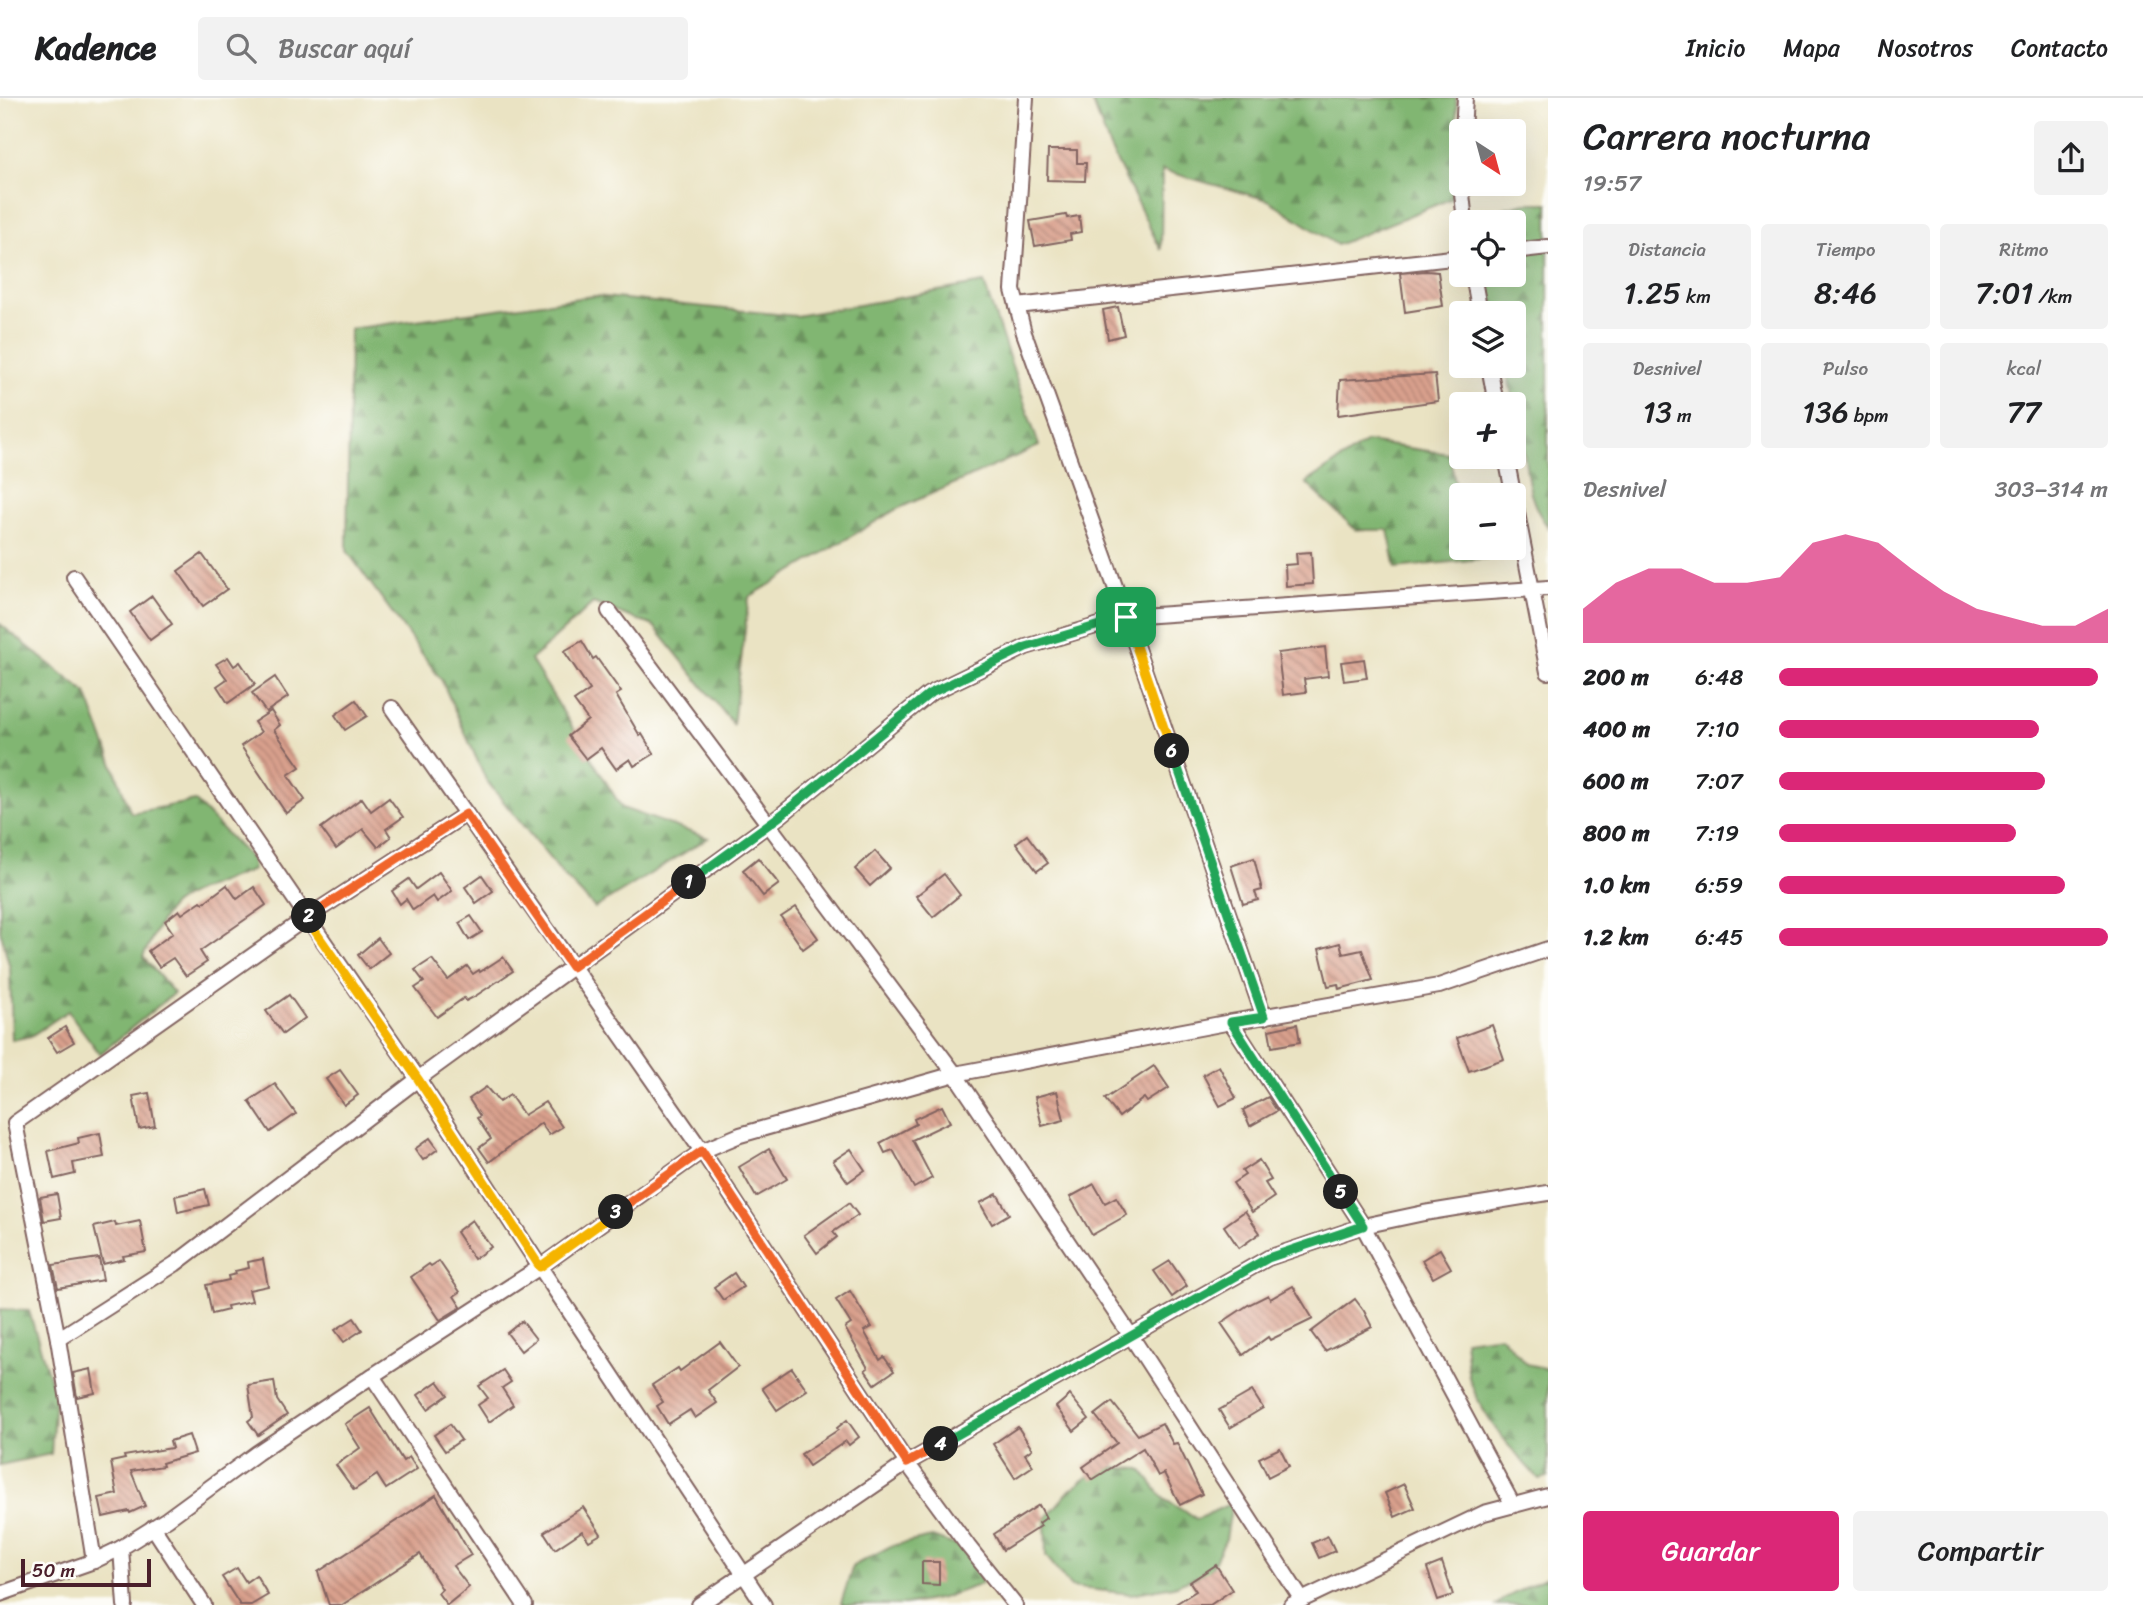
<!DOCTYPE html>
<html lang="es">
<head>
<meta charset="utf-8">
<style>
	:root { --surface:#fff; --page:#f2f2f2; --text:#202124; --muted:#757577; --line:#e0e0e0; --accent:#db2777 }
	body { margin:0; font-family:Sriracha,sans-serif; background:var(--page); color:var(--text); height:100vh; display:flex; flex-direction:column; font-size:26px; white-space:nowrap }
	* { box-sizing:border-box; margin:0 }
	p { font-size:23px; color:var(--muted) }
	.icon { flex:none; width:38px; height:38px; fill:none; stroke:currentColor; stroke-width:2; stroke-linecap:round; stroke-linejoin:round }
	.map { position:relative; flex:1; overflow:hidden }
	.drawer { display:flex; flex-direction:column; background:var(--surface); width:595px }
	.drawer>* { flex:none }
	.needle { width:46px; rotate:144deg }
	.tools { position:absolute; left:1449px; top:21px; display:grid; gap:14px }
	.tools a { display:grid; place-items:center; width:77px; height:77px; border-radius:7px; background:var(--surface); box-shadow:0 7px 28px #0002; font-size:35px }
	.scale { position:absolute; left:21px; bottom:18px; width:130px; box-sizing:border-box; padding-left:7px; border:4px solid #4a1f2b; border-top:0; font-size:19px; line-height:24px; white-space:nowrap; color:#4a1f2b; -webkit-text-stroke:5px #fdfcf7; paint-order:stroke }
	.pin { position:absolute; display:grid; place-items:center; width:60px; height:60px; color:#fff; margin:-30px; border-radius:14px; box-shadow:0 4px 10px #0006 }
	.km { position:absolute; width:35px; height:35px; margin:-18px; border-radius:50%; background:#222; color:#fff; font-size:19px; line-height:35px; text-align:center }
	.round { display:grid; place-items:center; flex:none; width:74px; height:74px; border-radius:7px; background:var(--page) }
	.head { display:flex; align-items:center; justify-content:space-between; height:119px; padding:0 35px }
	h1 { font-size:38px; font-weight:600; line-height:52px }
	.stats { display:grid; grid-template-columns:repeat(3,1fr); gap:10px; height:119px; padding:7px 35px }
	.stats div { display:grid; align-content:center; border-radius:7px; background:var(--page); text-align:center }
	.stats b { font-size:30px; font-weight:600 }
	.stats small { font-size:19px; font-weight:400 }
	.stats p { font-size:19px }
	.chart { height:196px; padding:14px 35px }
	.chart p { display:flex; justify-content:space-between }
	.chart svg { width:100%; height:126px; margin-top:7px; fill:var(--accent); opacity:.7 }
	.button { display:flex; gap:14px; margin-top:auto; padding:14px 35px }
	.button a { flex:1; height:80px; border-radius:7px; background:var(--accent); color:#fff; font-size:28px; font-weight:600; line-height:80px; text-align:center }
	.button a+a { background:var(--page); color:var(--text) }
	ul { padding:0 35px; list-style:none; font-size:23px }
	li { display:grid; grid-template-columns:112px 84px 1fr; align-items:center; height:52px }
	li i { height:18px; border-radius:9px; background:var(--accent) }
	header { display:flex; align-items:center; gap:42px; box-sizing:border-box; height:98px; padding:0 35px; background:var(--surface); border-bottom:2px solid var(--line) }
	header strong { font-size:33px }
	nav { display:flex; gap:38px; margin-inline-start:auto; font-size:24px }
	.search { width:490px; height:63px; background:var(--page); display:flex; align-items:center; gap:18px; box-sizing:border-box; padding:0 24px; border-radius:7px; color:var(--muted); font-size:26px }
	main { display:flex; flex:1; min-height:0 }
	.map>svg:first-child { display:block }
	.forest { fill:url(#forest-firs); stroke:#666a4e; stroke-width:2 }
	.building { fill:url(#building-back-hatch) }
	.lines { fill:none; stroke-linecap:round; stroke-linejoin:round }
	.street-casing { stroke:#826460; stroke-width:18 }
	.street { stroke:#fff; stroke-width:14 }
	.split-1-casing { stroke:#fff; stroke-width:14 }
	.split-2-casing { stroke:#fff; stroke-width:14 }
	.split-3-casing { stroke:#fff; stroke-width:14 }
	.split-4-casing { stroke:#fff; stroke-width:14 }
	.split-5-casing { stroke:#fff; stroke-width:14 }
	.split-6-casing { stroke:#fff; stroke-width:14 }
	.split-7-casing { stroke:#fff; stroke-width:14 }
	.split-1 { stroke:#22a559; stroke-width:9 }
	.split-2 { stroke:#f0652b; stroke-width:9 }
	.split-3 { stroke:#f5b400; stroke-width:9 }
	.split-4 { stroke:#f0652b; stroke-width:9 }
	.split-5 { stroke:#22a559; stroke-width:9 }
	.split-6 { stroke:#22a559; stroke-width:9 }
	.split-7 { stroke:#f5b400; stroke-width:9 }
</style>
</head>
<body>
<header>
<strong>Kadence</strong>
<div class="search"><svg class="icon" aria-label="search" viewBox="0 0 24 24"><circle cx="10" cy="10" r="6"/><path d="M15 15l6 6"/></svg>Buscar aquí</div>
<nav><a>Inicio</a><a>Mapa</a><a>Nosotros</a><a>Contacto</a></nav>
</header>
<main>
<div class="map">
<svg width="1548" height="1507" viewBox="0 0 1548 1507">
	<defs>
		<pattern id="forest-firs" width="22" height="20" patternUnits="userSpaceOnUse" patternTransform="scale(1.75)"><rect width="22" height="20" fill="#81b672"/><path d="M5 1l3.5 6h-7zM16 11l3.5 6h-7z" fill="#6c935e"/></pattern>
		<pattern id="building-back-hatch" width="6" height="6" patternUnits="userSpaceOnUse" patternTransform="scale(1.75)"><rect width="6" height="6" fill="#d9a08d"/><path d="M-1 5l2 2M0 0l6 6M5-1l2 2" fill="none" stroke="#b28273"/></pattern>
	</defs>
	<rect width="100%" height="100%" fill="#fdfcf7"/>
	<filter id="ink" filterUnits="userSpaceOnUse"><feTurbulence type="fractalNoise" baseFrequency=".0143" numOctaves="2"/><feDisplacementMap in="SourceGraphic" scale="14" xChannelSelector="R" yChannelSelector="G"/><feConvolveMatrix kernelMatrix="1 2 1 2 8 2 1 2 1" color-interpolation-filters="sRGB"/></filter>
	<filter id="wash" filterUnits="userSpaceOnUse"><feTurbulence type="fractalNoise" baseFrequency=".00686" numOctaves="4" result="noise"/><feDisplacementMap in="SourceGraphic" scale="28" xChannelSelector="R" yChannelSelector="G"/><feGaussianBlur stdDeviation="1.57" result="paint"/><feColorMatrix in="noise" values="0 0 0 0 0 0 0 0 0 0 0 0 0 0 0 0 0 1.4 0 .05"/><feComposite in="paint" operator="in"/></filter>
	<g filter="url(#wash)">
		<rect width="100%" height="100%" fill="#eae3c3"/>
		<g class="forest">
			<polygon points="1091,0 1456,0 1460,97 1337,147 1268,102 1162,72 1161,152 1110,50"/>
			<path d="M1525,105H1548V429C1524,398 1529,373 1521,337C1516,314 1510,291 1506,268H1514V215H1493L1482,188L1481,177H1514V124H1481C1492,111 1509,109 1525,105Z"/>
			<polygon points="984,185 1039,348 897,411 749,499 733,626 654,528 593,505 531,562 622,710 708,740 595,810 563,777 486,682 442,583 347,453 350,231 594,198 796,218"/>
			<polygon points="1367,344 1449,356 1461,412 1461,450 1492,450 1499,459 1396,470 1388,432 1356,432 1306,385"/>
			<path d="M0,526L86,595L131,715L195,703L252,762L253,772C231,781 190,793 173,807C162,817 149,846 143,859L174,895L100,956L68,913L31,938L12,942L10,870L0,832Z"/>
			<polygon points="0,1211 29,1213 55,1298 51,1356 0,1367"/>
			<path d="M1500,1237L1527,1266L1548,1271V1379L1539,1381C1512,1353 1485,1323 1471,1286C1466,1273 1467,1256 1465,1242Z"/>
			<polygon points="1102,1369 1141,1371 1164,1401 1197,1421 1232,1405 1226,1441 1209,1474 1173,1488 1131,1496 1071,1489 1046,1458 1045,1421 1070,1392"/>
			<polygon points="932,1439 969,1452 982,1486 942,1500 905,1507 844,1507 841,1505 853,1468 891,1448"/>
			<polygon points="1548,1478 1548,1507 1496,1507 1505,1500"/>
		</g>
		<g id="blocks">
			<g class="building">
				<polygon points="1048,52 1077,52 1077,65 1086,65 1085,83 1047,82"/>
				<polygon points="1066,117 1067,120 1079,118 1081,134 1070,136 1071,142 1035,148 1030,123"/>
				<polygon points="1426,173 1438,174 1443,208 1405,214 1400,175"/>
				<polygon points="1118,209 1124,237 1108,241 1103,212"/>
				<polygon points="1435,276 1438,303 1338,317 1340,282"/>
				<polygon points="1311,454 1313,486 1286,488 1285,467 1297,466 1296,455"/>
				<polygon points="202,456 227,491 203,508 178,473"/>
				<polygon points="152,498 172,526 150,542 130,514"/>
				<polygon points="582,543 593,561 596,559 621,594 616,597 640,638 642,636 654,656 634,668 630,661 616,671 601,650 586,661 568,638 588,622 574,603 590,592 564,553"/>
				<polygon points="1325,549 1328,578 1304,581 1306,594 1283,597 1278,555"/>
				<polygon points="228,559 234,568 240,564 255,586 228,605 217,588 227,581 216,566"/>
				<polygon points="1364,561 1367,580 1344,583 1341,564"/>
				<polygon points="275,579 288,599 266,614 252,595"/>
				<polygon points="356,602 367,618 345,632 335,617"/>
				<polygon points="271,613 280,627 274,632 300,669 288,677 305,702 286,715 241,648 261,634 254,624"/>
				<polygon points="362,700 371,713 389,700 403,719 386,731 391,739 378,749 363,731 336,751 321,730"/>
				<polygon points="1027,737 1048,765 1037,773 1016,745"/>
				<polygon points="875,753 890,770 870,788 855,771"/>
				<polygon points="758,760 779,786 763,798 743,772"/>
				<polygon points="1254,760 1262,792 1255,794 1258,802 1243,806 1231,768"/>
				<polygon points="439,774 452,793 437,804 433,798 413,812 406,801 400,806 392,793 409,781 416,791"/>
				<polygon points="944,776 960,797 933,819 916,798"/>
				<polygon points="482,777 493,793 476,805 465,789"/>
				<polygon points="227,787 237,801 254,789 266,807 200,853 207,864 186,878 173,860 159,869 148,853 173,835 165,823 179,812 182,816 201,803 203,805"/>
				<polygon points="796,809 818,840 803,851 781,819"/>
				<polygon points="471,818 482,834 469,842 459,825"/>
				<polygon points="378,840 389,855 369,871 358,857"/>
				<polygon points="1340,845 1343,856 1362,852 1373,882 1339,891 1338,886 1328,888 1319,851"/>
				<polygon points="503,859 513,873 474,899 466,903 464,900 437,919 415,890 424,884 415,872 432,861 448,882 467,868 473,876 479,872 480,874"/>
				<polygon points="289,897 305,920 283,936 266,913"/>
				<polygon points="1297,926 1300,944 1272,949 1269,932"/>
				<polygon points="1492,927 1504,961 1469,973 1457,940"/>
				<polygon points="65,929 74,944 57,954 48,940"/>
				<polygon points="1154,968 1169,990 1147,1004 1144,1000 1119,1019 1105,1001"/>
				<polygon points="1219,968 1236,1000 1220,1008 1203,977"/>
				<polygon points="340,972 358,997 344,1007 326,981"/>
				<polygon points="275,986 296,1016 270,1034 249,1003"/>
				<polygon points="486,989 499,1004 510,997 524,1017 545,1004 562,1029 549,1037 541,1025 489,1064 479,1050 491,1041 477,1020 480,1018 469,1001"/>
				<polygon points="1057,993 1064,1022 1042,1028 1035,999"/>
				<polygon points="149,995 155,1028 139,1031 133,998"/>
				<polygon points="1268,999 1277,1013 1250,1028 1243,1012"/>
				<polygon points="942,1008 950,1024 912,1042 932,1080 914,1090 893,1052 885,1055 880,1045 916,1026 914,1021"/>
				<polygon points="100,1035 104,1059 73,1065 75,1076 54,1081 48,1053 79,1045 78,1040"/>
				<polygon points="430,1040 438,1051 423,1062 415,1051"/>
				<polygon points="769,1051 787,1081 756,1099 739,1069"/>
				<polygon points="851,1051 865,1072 848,1084 833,1063"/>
				<polygon points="1259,1062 1271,1082 1265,1085 1274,1099 1252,1114 1233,1085 1245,1077 1242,1073"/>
				<polygon points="1094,1086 1105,1105 1116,1099 1127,1117 1092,1137 1070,1099"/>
				<polygon points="205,1091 209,1107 178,1114 175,1098"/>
				<polygon points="57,1096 61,1120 44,1123 40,1099"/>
				<polygon points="997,1096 1009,1116 992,1126 980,1105"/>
				<polygon points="849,1105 858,1117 833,1134 837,1139 817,1155 804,1137"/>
				<polygon points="1245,1113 1260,1135 1239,1150 1224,1128"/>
				<polygon points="472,1122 491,1149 474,1161 456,1134"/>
				<polygon points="140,1123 146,1154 123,1158 124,1161 103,1166 94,1129 115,1124 116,1128"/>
				<polygon points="1440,1151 1451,1170 1433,1180 1422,1162"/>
				<polygon points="99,1160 103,1182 58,1190 53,1167"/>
				<polygon points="263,1161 268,1188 249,1192 252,1203 227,1208 228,1212 212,1216 206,1187 229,1182 228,1178 236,1176 235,1173 249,1170 248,1164"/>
				<polygon points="439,1163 460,1194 454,1198 461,1209 440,1222 411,1179 429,1166 431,1168"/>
				<polygon points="1170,1163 1187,1188 1172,1199 1154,1173"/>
				<polygon points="734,1175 743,1189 723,1202 714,1189"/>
				<polygon points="1293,1188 1313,1221 1270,1242 1268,1239 1243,1257 1221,1225 1248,1207 1268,1197 1270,1201"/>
				<polygon points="850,1193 872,1229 864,1233 880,1262 884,1259 894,1273 875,1286 865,1272 868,1270 845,1230 851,1226 836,1202"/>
				<polygon points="1355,1201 1364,1213 1372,1229 1325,1253 1311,1234"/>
				<polygon points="354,1220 362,1232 344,1244 335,1232"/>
				<polygon points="522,1223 536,1241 521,1253 507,1235"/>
				<polygon points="720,1244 738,1269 708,1292 717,1305 695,1320 690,1312 668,1326 657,1308 663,1304 652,1287 678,1270 680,1273"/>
				<polygon points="792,1270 807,1292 777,1312 762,1290"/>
				<polygon points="91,1271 95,1295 77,1299 73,1275"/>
				<polygon points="503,1272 511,1284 502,1290 513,1307 489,1324 478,1307 488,1300 479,1288"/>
				<polygon points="274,1283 277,1302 287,1317 258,1337 248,1323 253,1319 248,1287"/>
				<polygon points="438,1283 448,1297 428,1311 418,1297"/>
				<polygon points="1252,1293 1263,1310 1230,1330 1219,1312"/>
				<polygon points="1070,1297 1089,1321 1074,1333 1056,1309"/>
				<polygon points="1112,1304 1138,1337 1162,1325 1173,1346 1177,1345 1202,1396 1180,1407 1164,1375 1158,1378 1143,1350 1092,1382 1083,1369 1117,1345 1095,1317"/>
				<polygon points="370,1310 403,1363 409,1359 417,1371 386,1391 377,1377 354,1392 336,1367 360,1350 345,1326"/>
				<polygon points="847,1322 859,1339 849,1347 846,1343 809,1368 801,1356 838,1332 837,1330"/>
				<polygon points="450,1326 461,1342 445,1353 434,1337"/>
				<polygon points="1018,1329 1032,1351 1025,1356 1033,1368 1015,1380 993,1346"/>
				<polygon points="189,1337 195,1355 162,1365 163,1368 131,1373 145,1408 130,1415 129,1413 103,1419 99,1400 117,1396 111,1364 125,1361 124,1358 172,1350 170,1343"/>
				<polygon points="1280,1350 1289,1368 1268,1379 1259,1360"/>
				<polygon points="1404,1386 1415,1410 1395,1419 1385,1395"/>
				<polygon points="436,1397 471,1457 453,1468 469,1489 447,1507 438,1495 442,1491 420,1456 342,1507 329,1507 318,1474"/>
				<polygon points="1039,1407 1046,1420 1039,1425 1041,1428 1003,1452 994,1436"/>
				<polygon points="583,1409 601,1436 589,1443 582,1433 555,1451 544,1434"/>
				<polygon points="1328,1438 1335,1453 1319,1460 1312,1445"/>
				<polygon points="922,1464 939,1464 939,1487 922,1486"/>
				<polygon points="1442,1464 1453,1497 1438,1502 1427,1470"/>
				<polygon points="1216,1467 1232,1492 1210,1507 1174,1507 1196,1493 1190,1484"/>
				<polygon points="237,1470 246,1484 256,1477 268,1497 251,1507 240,1507 222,1479"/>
			</g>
		</g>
	</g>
	<g filter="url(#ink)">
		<use href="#blocks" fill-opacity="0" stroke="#826460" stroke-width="2"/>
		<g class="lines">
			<defs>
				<g id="street">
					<polyline points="1026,0 1013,192 1024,235 1126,519 1264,919"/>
					<polyline points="1463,33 1465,0"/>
					<polyline points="1461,58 1460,77 1465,124"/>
					<polyline points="1514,153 1548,149"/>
					<polyline points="1473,177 1480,215"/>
					<polyline points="1017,208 1461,159"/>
					<polyline points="1489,268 1496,306"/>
					<polyline points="1506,359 1548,574"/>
					<polyline points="74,479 418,981 540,1169 764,1507"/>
					<polyline points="609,513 955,976 1131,1238 1302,1502"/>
					<polyline points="392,610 702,1053 907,1365 968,1448 1015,1507"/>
					<polyline points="1231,924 1363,1128 1513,1407"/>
					<polyline points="58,1241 175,1166 418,981 780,718 929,596 1026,549 1126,519 1548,490"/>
					<polyline points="372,1278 525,1507"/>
					<polyline points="153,1429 204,1507"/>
					<polyline points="121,1450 125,1507"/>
					<polyline points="94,1463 58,1241 15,1025 306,820 466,716"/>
					<polyline points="0,1496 94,1463 121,1450 167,1421 257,1355 372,1278 540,1169 702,1053 740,1037 955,976 1231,924 1439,888 1548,851"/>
					<polyline points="699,1507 907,1365 1268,1160 1363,1128 1424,1115 1548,1095"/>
					<polyline points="1291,1507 1484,1415 1548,1398"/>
				</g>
			</defs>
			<use href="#street" class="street-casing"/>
			<use href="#street" class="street"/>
		</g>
	</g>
	<g class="lines" filter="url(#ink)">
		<defs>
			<polyline id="split-1" points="689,784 780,718 929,596 1026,549 1126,519"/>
			<polyline id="split-2" points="309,818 466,716 572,869 689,784"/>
			<polyline id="split-3" points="309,818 306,820 418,981 540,1169 616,1114"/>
			<polyline id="split-4" points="616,1114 702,1053 907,1365 941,1346"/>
			<polyline id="split-5" points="941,1346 1268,1160 1363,1128 1341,1094"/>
			<polyline id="split-6" points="1172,653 1264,919 1231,924 1341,1094"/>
			<polyline id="split-7" points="1126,519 1172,653"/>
		</defs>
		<use href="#split-1" class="split-1-casing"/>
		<use href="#split-2" class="split-2-casing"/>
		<use href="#split-3" class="split-3-casing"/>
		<use href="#split-4" class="split-4-casing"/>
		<use href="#split-5" class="split-5-casing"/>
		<use href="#split-6" class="split-6-casing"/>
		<use href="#split-7" class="split-7-casing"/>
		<use href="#split-1" class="split-1"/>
		<use href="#split-2" class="split-2"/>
		<use href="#split-3" class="split-3"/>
		<use href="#split-4" class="split-4"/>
		<use href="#split-5" class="split-5"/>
		<use href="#split-6" class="split-6"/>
		<use href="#split-7" class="split-7"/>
	</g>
</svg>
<div class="tools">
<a><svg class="needle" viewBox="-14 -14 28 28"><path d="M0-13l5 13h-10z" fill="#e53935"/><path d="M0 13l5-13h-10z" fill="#757577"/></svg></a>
<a><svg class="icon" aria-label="locate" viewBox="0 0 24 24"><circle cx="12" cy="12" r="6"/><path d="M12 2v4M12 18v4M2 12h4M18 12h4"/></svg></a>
<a><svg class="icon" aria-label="layers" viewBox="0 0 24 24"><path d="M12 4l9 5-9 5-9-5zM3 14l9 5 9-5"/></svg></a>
<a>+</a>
<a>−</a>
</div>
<div class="scale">50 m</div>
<div class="pin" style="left:1126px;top:519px;background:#1e9e55"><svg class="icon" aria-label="arrive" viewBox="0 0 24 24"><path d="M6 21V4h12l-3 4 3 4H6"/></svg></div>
<b class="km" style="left:689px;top:784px">1</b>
<b class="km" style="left:309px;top:818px">2</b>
<b class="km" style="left:616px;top:1114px">3</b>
<b class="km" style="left:941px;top:1346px">4</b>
<b class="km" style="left:1341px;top:1094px">5</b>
<b class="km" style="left:1172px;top:653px">6</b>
</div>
<section class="drawer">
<div class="head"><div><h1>Carrera nocturna</h1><p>19:57</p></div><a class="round"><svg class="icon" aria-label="share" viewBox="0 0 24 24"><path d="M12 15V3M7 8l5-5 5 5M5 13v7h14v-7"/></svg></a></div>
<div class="stats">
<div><p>Distancia</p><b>1.25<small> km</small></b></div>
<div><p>Tiempo</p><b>8:46</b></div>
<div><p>Ritmo</p><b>7:01<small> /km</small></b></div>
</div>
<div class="stats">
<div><p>Desnivel</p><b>13<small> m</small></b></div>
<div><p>Pulso</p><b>136<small> bpm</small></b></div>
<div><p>kcal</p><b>77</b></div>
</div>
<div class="chart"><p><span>Desnivel</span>303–314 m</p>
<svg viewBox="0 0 160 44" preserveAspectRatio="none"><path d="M0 44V32L10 23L20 18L30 18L40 23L50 23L60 21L70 9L80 6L90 9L100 18L110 26L120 32L130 35L140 38L150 38L160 32V44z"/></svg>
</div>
<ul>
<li><b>200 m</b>6:48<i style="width:97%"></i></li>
<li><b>400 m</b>7:10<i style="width:79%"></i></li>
<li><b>600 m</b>7:07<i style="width:81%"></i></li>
<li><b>800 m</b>7:19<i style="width:72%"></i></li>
<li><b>1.0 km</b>6:59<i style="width:87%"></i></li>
<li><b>1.2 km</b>6:45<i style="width:100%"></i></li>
</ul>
<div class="button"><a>Guardar</a><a>Compartir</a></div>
</section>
</main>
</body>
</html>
